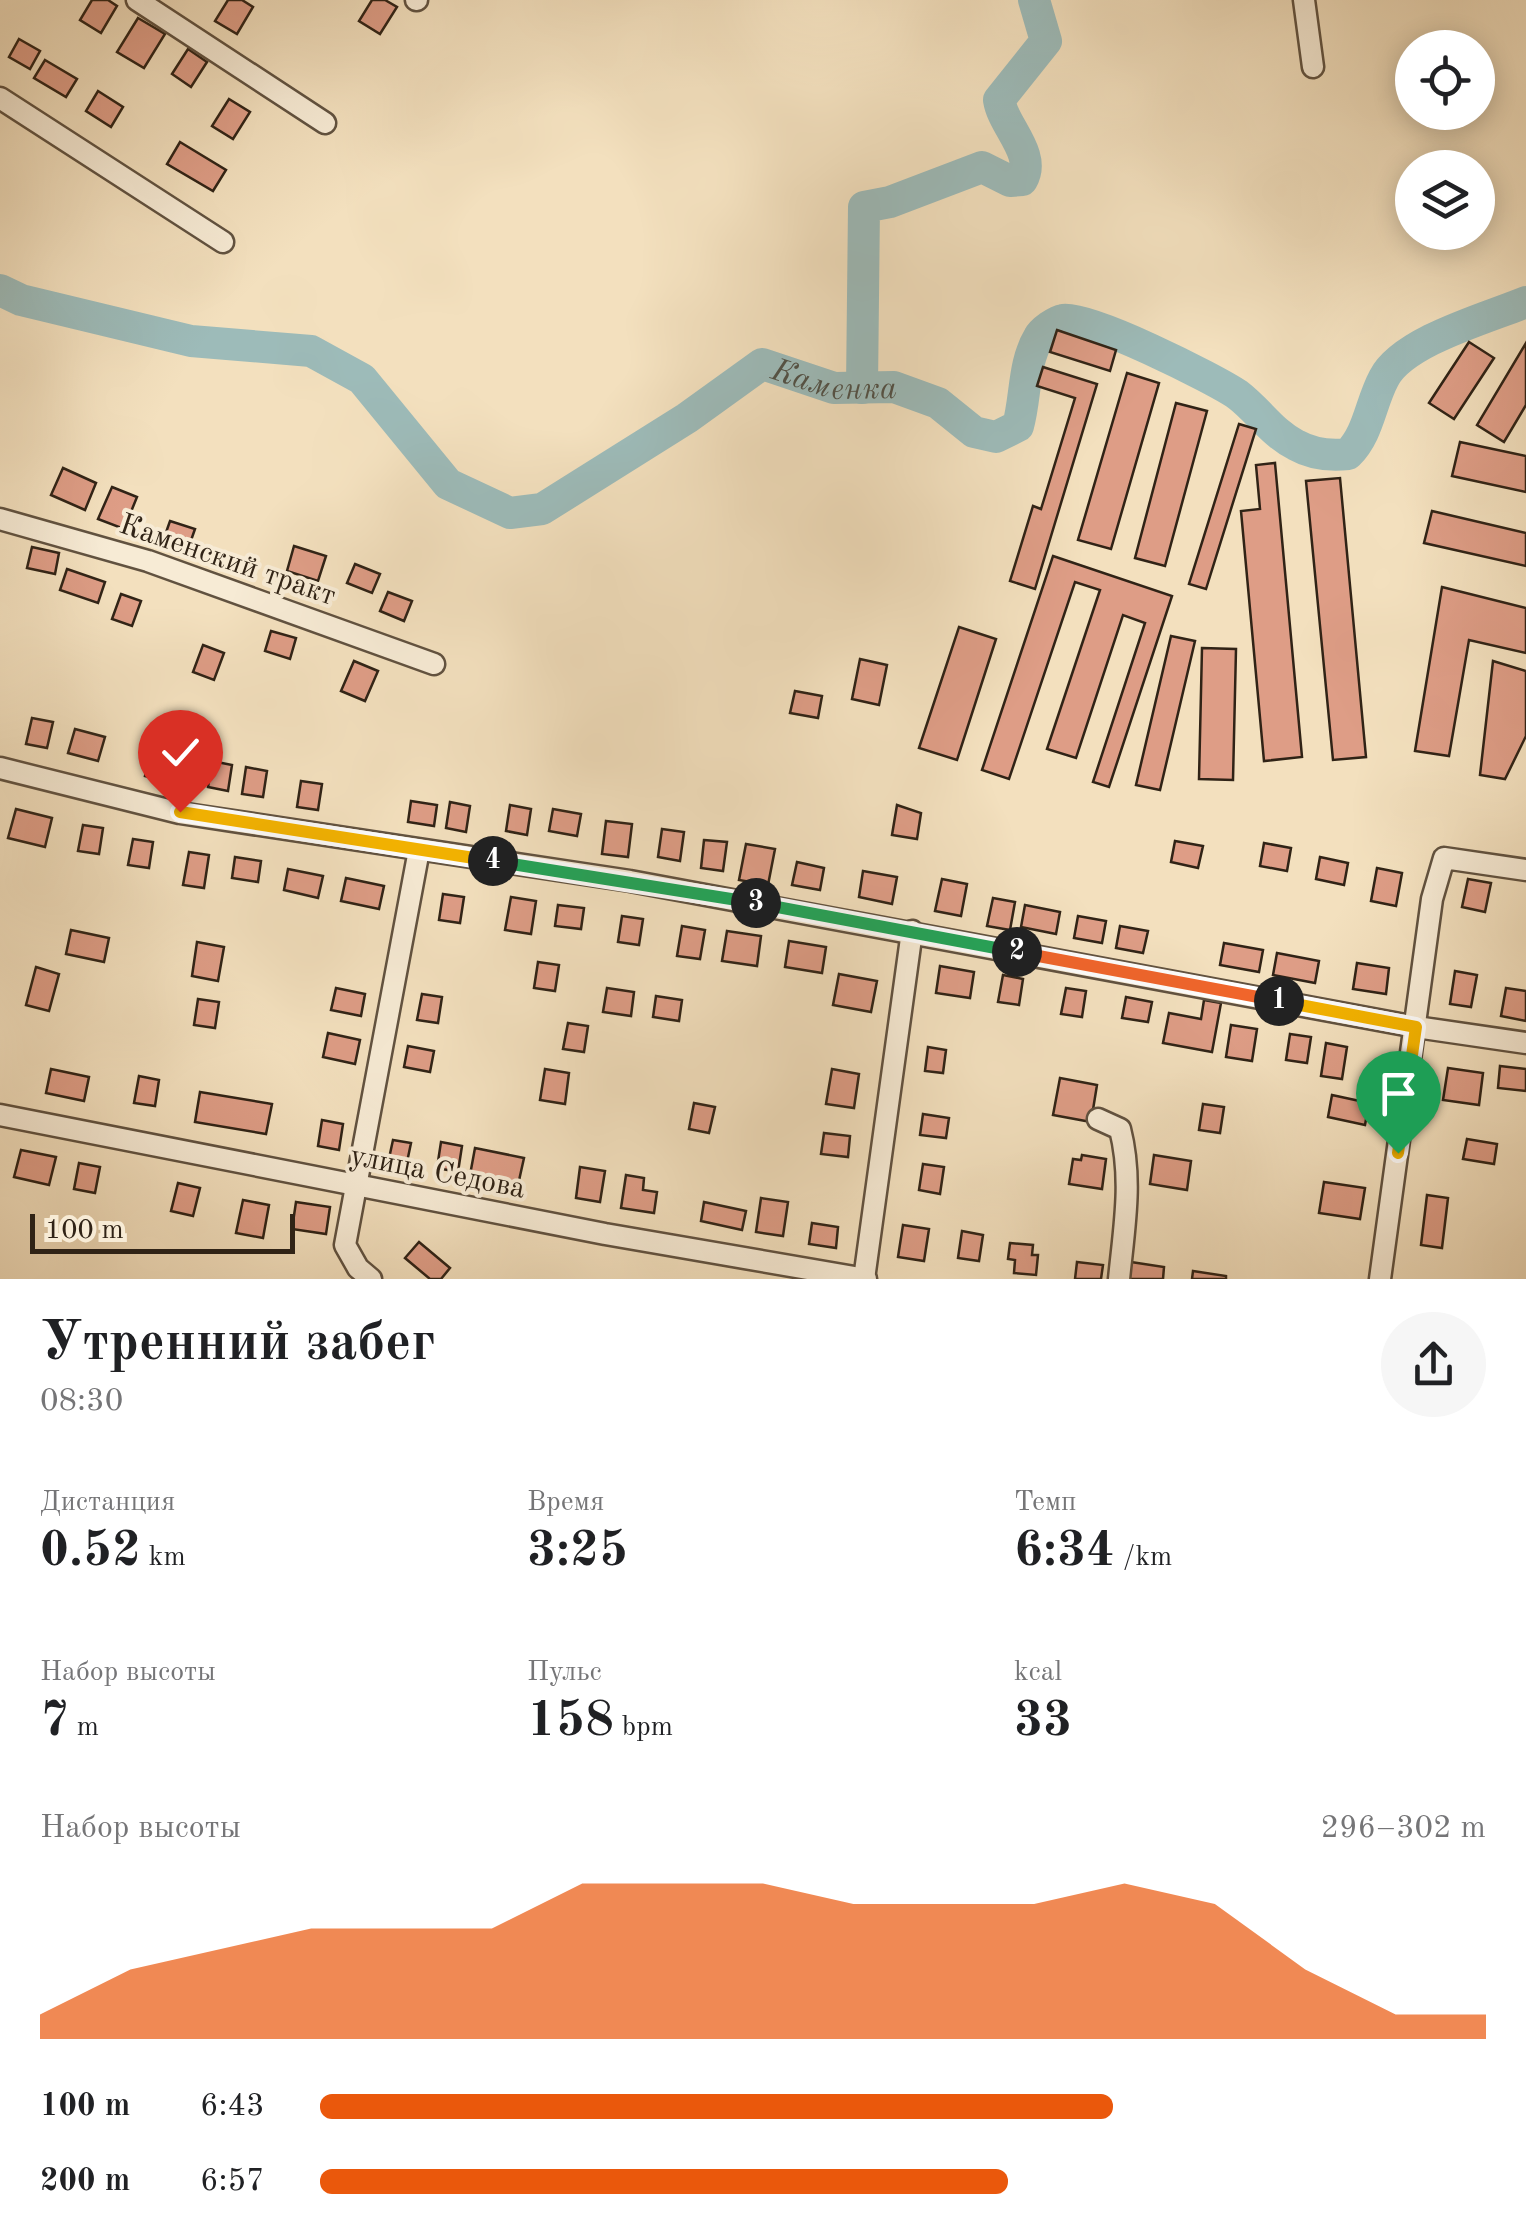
<!DOCTYPE html>
<html lang="ru">
<head>
<meta charset="utf-8">
<style>
	:root { --surface:#fff; --page:#f6f6f6; --text:#202124; --muted:#757577; --accent:#ea580c }
	body { margin:0; font-family:"Old Standard TT",serif; background:var(--page); color:var(--text); height:100vh; display:flex; flex-direction:column; font-size:38px; white-space:nowrap }
	* { box-sizing:border-box; margin:0 }
	p { font-size:32px; color:var(--muted) }
	.icon { flex:none; width:55px; height:55px; fill:none; stroke:currentColor; stroke-width:2; stroke-linecap:round; stroke-linejoin:round }
	.map { position:relative; height:1279px; overflow:hidden }
	.side { display:flex; flex-direction:column; background:var(--surface); flex:1 }
	.side>* { flex:none }
	.buttons { position:absolute; left:1395px; top:30px; display:grid; gap:20px }
	.buttons a { display:grid; place-items:center; width:100px; height:100px; border-radius:50%; background:var(--surface); box-shadow:0 5px 25px #0003; font-size:50px }
	.scale { position:absolute; left:30px; bottom:25px; width:265px; box-sizing:border-box; padding-left:10px; border:5px solid #302316; border-top:0; font-size:28px; line-height:35px; white-space:nowrap; color:#302316; -webkit-text-stroke:8px #f7ebd5; paint-order:stroke }
	.pin { position:absolute; display:grid; place-items:center; width:85px; height:85px; color:#fff; margin:-102px -42px; border-radius:50% 50% 50% 0; rotate:-45deg; box-shadow:0 0 10px #0007 }
	.pin .icon { rotate:45deg }
	.km { position:absolute; width:50px; height:50px; margin:-25px; border-radius:50%; background:#222; color:#fff; font-size:28px; line-height:50px; text-align:center }
	.round { display:grid; place-items:center; flex:none; width:105px; height:105px; border-radius:52px; background:var(--page) }
	.summary { display:flex; align-items:center; justify-content:space-between; height:170px; padding:0 40px }
	h1 { font-size:55px; font-weight:600; line-height:75px }
	.figures { display:grid; grid-template-columns:repeat(3,1fr); gap:15px; height:170px; padding:10px 40px }
	.figures div { display:grid; align-content:center }
	.figures b { font-size:50px; font-weight:600 }
	.figures small { font-size:28px; font-weight:400 }
	.figures p { font-size:28px }
	.chart { height:280px; padding:20px 40px }
	.chart p { display:flex; justify-content:space-between }
	.chart svg { width:100%; height:180px; margin-top:10px; fill:var(--accent); opacity:.7 }
	ul { padding:0 40px; list-style:none; font-size:32px }
	li { display:grid; grid-template-columns:160px 120px 1fr; align-items:center; height:75px }
	li i { height:25px; border-radius:12px; background:var(--accent) }
	.map>svg:first-child { display:block }
	.lines { fill:none; stroke-linecap:round; stroke-linejoin:round }
	.river { stroke:#9dbbb9; stroke-width:32 }
	.building { fill:#de9d86; stroke:#302316; stroke-width:2.5 }
	.minor-casing { stroke:#615240; stroke-width:25 }
	.minor { stroke:#f7ebd5; stroke-width:20 }
	.split-1-casing { stroke:#fff; stroke-width:20 }
	.split-2-casing { stroke:#fff; stroke-width:20 }
	.split-3-casing { stroke:#fff; stroke-width:20 }
	.split-4-casing { stroke:#fff; stroke-width:20 }
	.split-5-casing { stroke:#fff; stroke-width:20 }
	.split-1 { stroke:#f5b400; stroke-width:12 }
	.split-2 { stroke:#f0652b; stroke-width:12 }
	.split-3 { stroke:#22a559; stroke-width:12 }
	.split-4 { stroke:#22a559; stroke-width:12 }
	.split-5 { stroke:#f5b400; stroke-width:12 }
	.labels { text-anchor:middle; stroke-width:8; stroke-linejoin:round; paint-order:stroke }
	.street-label { font-size:30px; fill:#302316; stroke:#f7ebd5 }
	.water-label { font-size:32px; font-style:italic; fill:#515147; stroke:#f7ebd5 }
</style>
</head>
<body>
<div class="map">
<svg width="1526" height="1279" viewBox="0 0 1526 1279">
	<rect width="100%" height="100%" fill="#f3e0be"/>
	<filter id="stains"><feTurbulence type="fractalNoise" baseFrequency=".002" numOctaves="4"/><feColorMatrix values="0 0 0 0 .2 0 0 0 0 .09 0 0 0 0 .02 0 0 0 .5 -.17"/></filter>
	<radialGradient id="worn" r=".72"><stop offset=".6" stop-color="#630" stop-opacity="0"/><stop offset="1" stop-color="#630" stop-opacity=".3"/></radialGradient>
	<g class="lines">
		<g class="river">
			<path id="s1" d="M0,290L21,300L191,341L311,351L362,379L448,484L510,513L542,509L687,418L762,364L834,388L894,387L938,403L974,432L996,437L1018,426C1026,398 1023,363 1039,337C1042,331 1056,321 1063,320C1085,314 1215,379 1238,395C1259,411 1272,433 1296,445C1312,454 1330,456 1348,454C1369,433 1370,404 1384,378C1403,341 1487,318 1526,302"/>
			<path d="M862,388L864,207L890,202L982,167L1010,181L1022,180C1037,154 1003,126 999,100L1046,41L1034,0"/>
		</g>
	</g>
	<g class="building">
		<polygon points="92,0 108,0 117,6 101,33 80,20"/>
		<polygon points="228,0 242,0 253,7 237,34 215,21"/>
		<polygon points="372,0 385,0 397,7 380,34 359,21"/>
		<polygon points="138,18 165,34 144,68 117,52"/>
		<polygon points="19,39 40,51 30,69 9,57"/>
		<polygon points="188,49 207,62 191,87 172,74"/>
		<polygon points="45,60 77,79 66,97 34,78"/>
		<polygon points="98,91 123,107 111,127 86,111"/>
		<polygon points="229,99 250,112 233,139 212,126"/>
		<polygon points="180,142 226,170 213,191 167,164"/>
		<polygon points="1057,330 1116,350 1110,371 1050,352"/>
		<polygon points="1469,342 1494,358 1454,419 1429,403"/>
		<polygon points="1526,343 1526,405 1504,442 1477,425"/>
		<polygon points="1043,367 1097,384 1035,589 1010,581 1033,506 1041,509 1075,398 1037,386"/>
		<polygon points="1127,373 1159,383 1111,549 1078,540"/>
		<polygon points="1176,403 1207,411 1165,566 1135,558"/>
		<polygon points="1239,424 1256,429 1206,589 1189,584"/>
		<polygon points="1460,442 1526,456 1526,492 1452,476"/>
		<polygon points="1275,463 1302,757 1264,761 1241,511 1260,509 1256,465"/>
		<polygon points="63,468 96,483 85,510 51,495"/>
		<polygon points="1340,478 1366,757 1333,760 1306,481"/>
		<polygon points="112,487 137,497 124,529 98,519"/>
		<polygon points="1432,511 1526,533 1526,566 1424,543"/>
		<polygon points="170,521 195,529 188,549 163,541"/>
		<polygon points="294,546 326,556 318,581 287,571"/>
		<polygon points="32,547 59,553 55,574 27,568"/>
		<polygon points="1053,556 1172,596 1109,787 1093,782 1145,623 1123,615 1076,758 1047,749 1100,590 1075,582 1009,779 982,770"/>
		<polygon points="355,564 380,574 372,593 347,583"/>
		<polygon points="67,569 105,582 98,603 60,590"/>
		<polygon points="1442,587 1526,608 1526,653 1469,640 1449,756 1415,751"/>
		<polygon points="388,592 412,601 404,621 380,611"/>
		<polygon points="121,594 141,601 132,626 112,619"/>
		<polygon points="959,627 996,639 957,760 919,748"/>
		<polygon points="271,631 296,638 290,659 265,651"/>
		<polygon points="1171,636 1195,641 1160,790 1136,785"/>
		<polygon points="203,645 224,653 214,680 193,672"/>
		<polygon points="1202,648 1236,649 1233,780 1199,779"/>
		<polygon points="860,659 887,665 879,705 852,699"/>
		<polygon points="354,661 378,671 365,701 341,691"/>
		<polygon points="1493,661 1526,671 1526,736 1505,779 1480,775"/>
		<polygon points="795,691 822,696 818,718 790,713"/>
		<polygon points="32,718 53,722 47,748 26,744"/>
		<polygon points="75,729 105,737 98,761 68,753"/>
		<polygon points="149,756 184,763 180,784 145,776"/>
		<polygon points="212,761 232,765 228,791 208,787"/>
		<polygon points="246,767 267,771 263,797 242,794"/>
		<polygon points="301,781 322,784 318,810 297,807"/>
		<polygon points="411,801 437,805 434,826 408,822"/>
		<polygon points="450,802 470,806 466,832 446,828"/>
		<polygon points="510,805 531,809 527,835 506,831"/>
		<polygon points="897,805 921,813 917,839 892,835"/>
		<polygon points="16,809 52,818 45,847 8,838"/>
		<polygon points="553,809 581,814 577,836 549,831"/>
		<polygon points="606,821 632,824 628,857 602,854"/>
		<polygon points="83,825 103,828 99,854 78,851"/>
		<polygon points="662,829 684,832 680,861 658,857"/>
		<polygon points="133,839 153,842 149,868 128,865"/>
		<polygon points="704,840 727,842 723,871 701,868"/>
		<polygon points="1175,841 1203,846 1198,868 1171,862"/>
		<polygon points="1264,843 1291,848 1287,871 1260,866"/>
		<polygon points="746,844 775,849 768,885 739,880"/>
		<polygon points="189,852 209,855 204,888 183,885"/>
		<polygon points="235,857 261,861 258,882 232,878"/>
		<polygon points="1320,857 1348,863 1344,885 1316,879"/>
		<polygon points="797,862 824,868 820,890 792,885"/>
		<polygon points="1377,868 1402,873 1396,906 1371,901"/>
		<polygon points="288,869 323,876 318,898 284,890"/>
		<polygon points="863,871 897,877 892,904 859,897"/>
		<polygon points="346,878 384,886 379,909 341,901"/>
		<polygon points="942,879 967,884 961,916 935,911"/>
		<polygon points="1468,879 1491,883 1485,912 1462,907"/>
		<polygon points="443,894 464,897 460,923 439,920"/>
		<polygon points="511,897 536,901 531,934 505,930"/>
		<polygon points="993,898 1015,902 1010,930 987,926"/>
		<polygon points="558,905 584,908 581,929 555,926"/>
		<polygon points="1025,905 1060,912 1056,934 1021,927"/>
		<polygon points="622,916 643,919 639,945 618,942"/>
		<polygon points="1078,916 1106,921 1102,943 1074,938"/>
		<polygon points="682,926 705,930 700,959 677,956"/>
		<polygon points="1120,926 1148,931 1143,953 1116,948"/>
		<polygon points="71,930 109,938 104,962 66,954"/>
		<polygon points="727,931 761,936 757,966 722,961"/>
		<polygon points="789,941 826,947 822,973 785,967"/>
		<polygon points="197,942 224,947 218,981 192,976"/>
		<polygon points="1224,943 1263,950 1259,972 1220,965"/>
		<polygon points="1277,953 1319,961 1315,983 1273,975"/>
		<polygon points="538,962 559,965 555,991 534,988"/>
		<polygon points="1357,963 1389,968 1386,994 1353,989"/>
		<polygon points="940,966 974,972 970,998 936,993"/>
		<polygon points="36,967 59,974 49,1011 26,1005"/>
		<polygon points="1455,971 1477,975 1471,1007 1450,1004"/>
		<polygon points="839,974 877,981 871,1012 833,1005"/>
		<polygon points="1003,975 1023,979 1019,1005 998,1002"/>
		<polygon points="336,988 365,994 361,1016 331,1010"/>
		<polygon points="607,988 634,992 631,1016 603,1012"/>
		<polygon points="1066,988 1086,991 1082,1017 1061,1014"/>
		<polygon points="1506,988 1526,991 1526,1021 1501,1016"/>
		<polygon points="422,994 442,997 438,1023 417,1020"/>
		<polygon points="656,996 682,1000 679,1021 653,1017"/>
		<polygon points="1126,997 1152,1002 1148,1022 1122,1018"/>
		<polygon points="198,999 219,1002 215,1028 194,1025"/>
		<polygon points="1204,1000 1221,1003 1212,1052 1163,1043 1169,1013 1201,1019"/>
		<polygon points="568,1023 588,1026 584,1052 563,1049"/>
		<polygon points="1231,1025 1257,1029 1252,1061 1226,1057"/>
		<polygon points="328,1033 360,1040 355,1064 323,1057"/>
		<polygon points="1290,1034 1311,1037 1307,1063 1286,1060"/>
		<polygon points="1326,1043 1347,1047 1342,1079 1321,1076"/>
		<polygon points="408,1046 434,1051 430,1072 404,1067"/>
		<polygon points="928,1047 946,1050 943,1073 925,1071"/>
		<polygon points="1500,1066 1526,1069 1526,1091 1498,1088"/>
		<polygon points="1448,1068 1483,1073 1479,1105 1443,1100"/>
		<polygon points="51,1069 89,1077 84,1101 46,1093"/>
		<polygon points="545,1069 569,1073 565,1104 540,1100"/>
		<polygon points="832,1069 859,1074 854,1108 826,1104"/>
		<polygon points="139,1076 159,1080 155,1106 134,1103"/>
		<polygon points="1060,1078 1097,1085 1091,1122 1053,1115"/>
		<polygon points="200,1092 272,1104 266,1134 195,1122"/>
		<polygon points="1332,1095 1369,1103 1365,1125 1328,1117"/>
		<polygon points="694,1103 715,1107 709,1133 689,1129"/>
		<polygon points="1203,1104 1224,1107 1220,1133 1199,1130"/>
		<polygon points="923,1114 949,1118 946,1138 920,1135"/>
		<polygon points="322,1120 343,1124 339,1150 318,1146"/>
		<polygon points="824,1133 850,1136 848,1157 821,1154"/>
		<polygon points="1467,1139 1497,1144 1494,1164 1463,1159"/>
		<polygon points="393,1140 411,1143 406,1167 388,1163"/>
		<polygon points="441,1142 462,1146 458,1172 437,1168"/>
		<polygon points="475,1148 524,1158 518,1185 470,1175"/>
		<polygon points="21,1150 56,1157 49,1185 14,1177"/>
		<polygon points="1082,1155 1106,1159 1102,1189 1069,1184 1073,1159 1081,1160"/>
		<polygon points="1154,1155 1191,1161 1187,1190 1150,1184"/>
		<polygon points="79,1163 100,1167 95,1193 74,1189"/>
		<polygon points="923,1164 944,1167 940,1194 919,1190"/>
		<polygon points="580,1167 605,1171 600,1202 576,1198"/>
		<polygon points="626,1175 644,1178 643,1190 657,1192 654,1213 621,1208"/>
		<polygon points="1324,1182 1365,1188 1360,1219 1319,1213"/>
		<polygon points="178,1183 200,1188 193,1216 171,1211"/>
		<polygon points="1427,1195 1448,1198 1442,1248 1421,1245"/>
		<polygon points="761,1198 788,1202 783,1236 756,1232"/>
		<polygon points="243,1200 269,1205 263,1238 236,1233"/>
		<polygon points="296,1202 330,1207 326,1234 292,1229"/>
		<polygon points="704,1202 746,1211 742,1230 701,1221"/>
		<polygon points="812,1223 838,1227 836,1248 809,1244"/>
		<polygon points="903,1225 929,1229 924,1261 898,1257"/>
		<polygon points="962,1231 983,1235 979,1261 958,1258"/>
		<polygon points="419,1242 450,1268 441,1279 430,1279 405,1258"/>
		<polygon points="1010,1243 1033,1245 1032,1255 1038,1255 1036,1275 1014,1273 1015,1260 1008,1259"/>
		<polygon points="1077,1262 1103,1265 1101,1279 1075,1279"/>
		<polygon points="1131,1262 1164,1267 1163,1279 1129,1279"/>
		<polygon points="1193,1271 1226,1276 1226,1279 1192,1279"/>
	</g>
	<g class="lines">
		<defs>
			<g id="minor">
				<polyline points="137,0 325,123"/>
				<polyline points="416,0 417,0"/>
				<polyline points="1304,0 1313,67"/>
				<polyline points="0,98 223,242"/>
				<polyline points="0,519 148,561 434,664"/>
				<polyline points="0,768 180,813 630,881 1416,1027 1526,1043"/>
				<polyline points="0,1115 605,1234 866,1279"/>
				<path d="M1098,1119L1120,1129C1133,1180 1124,1228 1119,1279"/>
				<polyline points="371,1279 358,1268 345,1245 419,850"/>
				<polyline points="864,1279 912,931"/>
				<polyline points="1380,1279 1432,899 1444,858 1526,870"/>
			</g>
		</defs>
		<use href="#minor" class="minor-casing"/>
		<use href="#minor" class="minor"/>
	</g>
	<g class="lines">
		<defs>
			<polyline id="split-1" points="1279,1001 1416,1027 1398,1153"/>
			<polyline id="split-2" points="1017,952 1279,1001"/>
			<polyline id="split-3" points="756,903 1017,952"/>
			<polyline id="split-4" points="493,861 756,903"/>
			<polyline id="split-5" points="180,812 493,861"/>
		</defs>
		<use href="#split-1" class="split-1-casing"/>
		<use href="#split-2" class="split-2-casing"/>
		<use href="#split-3" class="split-3-casing"/>
		<use href="#split-4" class="split-4-casing"/>
		<use href="#split-5" class="split-5-casing"/>
		<use href="#split-1" class="split-1"/>
		<use href="#split-2" class="split-2"/>
		<use href="#split-3" class="split-3"/>
		<use href="#split-4" class="split-4"/>
		<use href="#split-5" class="split-5"/>
	</g>
	<g class="labels">
		<g class="street-label">
			<text transform="translate(228 559) rotate(19)" y="10">Каменский тракт</text>
			<text transform="translate(438 1171) rotate(11)" y="10">улица Седова</text>
		</g>
		<g class="water-label">
			<text dy="11" stroke="none"><textPath href="#s1" startOffset="952">Каменка</textPath></text>
		</g>
	</g>
	<rect width="100%" height="100%" filter="url(#stains)"/>
	<rect width="100%" height="100%" fill="url(#worn)"/>
</svg>
<div class="buttons">
<a><svg class="icon" aria-label="locate" viewBox="0 0 24 24"><circle cx="12" cy="12" r="6"/><path d="M12 2v4M12 18v4M2 12h4M18 12h4"/></svg></a>
<a><svg class="icon" aria-label="layers" viewBox="0 0 24 24"><path d="M12 4l9 5-9 5-9-5zM3 14l9 5 9-5"/></svg></a>
</div>
<div class="scale">100 m</div>
<div class="pin" style="left:1398px;top:1153px;background:#1e9e55"><svg class="icon" aria-label="arrive" viewBox="0 0 24 24"><path d="M6 21V4h12l-3 4 3 4H6"/></svg></div>
<div class="pin" style="left:180px;top:812px;background:#d93025"><svg class="icon" aria-label="check" viewBox="0 0 24 24"><path d="M5 12l5 5 9-10"/></svg></div>
<b class="km" style="left:1279px;top:1001px">1</b>
<b class="km" style="left:1017px;top:952px">2</b>
<b class="km" style="left:756px;top:903px">3</b>
<b class="km" style="left:493px;top:861px">4</b>
</div>
<section class="side">
<div class="summary"><div><h1>Утренний забег</h1><p>08:30</p></div><a class="round"><svg class="icon" aria-label="share" viewBox="0 0 24 24"><path d="M12 15V3M7 8l5-5 5 5M5 13v7h14v-7"/></svg></a></div>
<div class="figures">
<div><p>Дистанция</p><b>0.52<small> km</small></b></div>
<div><p>Время</p><b>3:25</b></div>
<div><p>Темп</p><b>6:34<small> /km</small></b></div>
</div>
<div class="figures">
<div><p>Набор высоты</p><b>7<small> m</small></b></div>
<div><p>Пульс</p><b>158<small> bpm</small></b></div>
<div><p>kcal</p><b>33</b></div>
</div>
<div class="chart"><p><span>Набор высоты</span>296–302 m</p>
<svg viewBox="0 0 160 44" preserveAspectRatio="none"><path d="M0 44V38L10 27L20 22L30 17L40 17L50 17L60 6L70 6L80 6L90 11L100 11L110 11L120 6L130 11L140 27L150 38L160 38V44z"/></svg>
</div>
<ul>
<li><b>100 m</b>6:43<i style="width:68%"></i></li>
<li><b>200 m</b>6:57<i style="width:59%"></i></li>
</ul>
</section>
</body>
</html>
